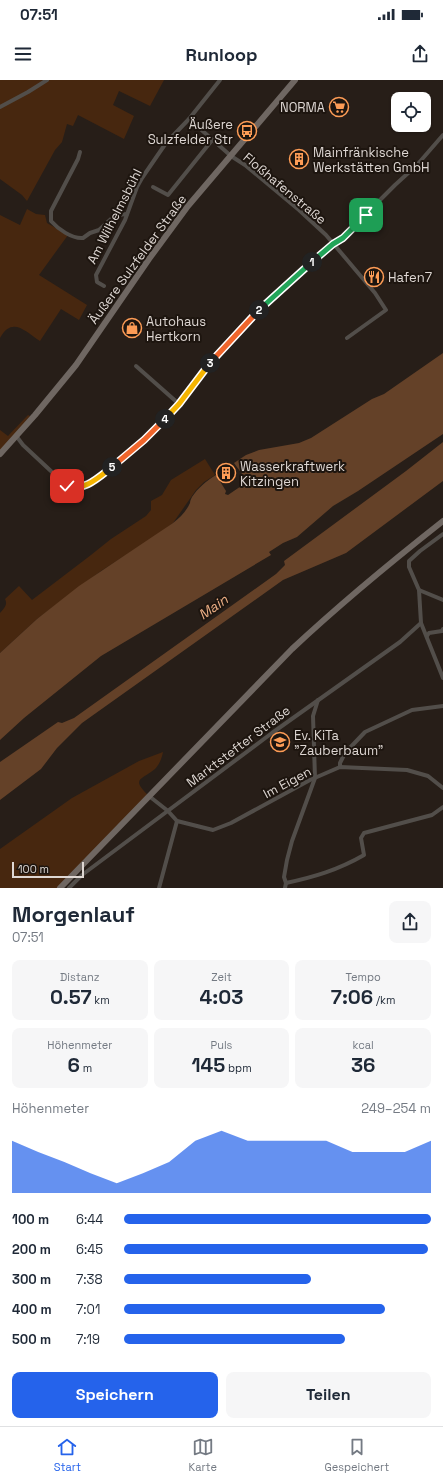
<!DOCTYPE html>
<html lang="de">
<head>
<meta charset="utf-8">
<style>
	:root { --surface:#fff; --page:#f6f6f7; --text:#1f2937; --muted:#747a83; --line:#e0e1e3; --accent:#2563eb }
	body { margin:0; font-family:"Space Grotesk",sans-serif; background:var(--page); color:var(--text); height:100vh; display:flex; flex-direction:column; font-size:15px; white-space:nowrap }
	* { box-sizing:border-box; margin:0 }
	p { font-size:13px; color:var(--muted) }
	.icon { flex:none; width:22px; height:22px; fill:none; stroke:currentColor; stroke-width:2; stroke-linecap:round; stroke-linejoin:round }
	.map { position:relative; height:808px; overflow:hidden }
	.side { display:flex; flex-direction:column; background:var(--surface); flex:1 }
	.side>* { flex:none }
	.tools { position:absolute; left:391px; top:12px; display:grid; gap:8px }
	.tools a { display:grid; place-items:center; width:40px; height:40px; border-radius:8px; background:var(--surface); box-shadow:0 1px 3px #0004; font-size:20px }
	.scale { position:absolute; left:12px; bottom:10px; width:72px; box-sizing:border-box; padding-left:4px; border:2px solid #ded7d3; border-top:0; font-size:11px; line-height:14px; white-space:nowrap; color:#ded7d3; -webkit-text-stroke:3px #1d150f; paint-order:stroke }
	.pin { position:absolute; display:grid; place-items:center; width:34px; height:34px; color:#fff; margin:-17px; border-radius:8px; box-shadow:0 2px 6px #0006 }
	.km { position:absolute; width:20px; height:20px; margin:-10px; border-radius:50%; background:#222; color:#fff; font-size:11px; line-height:20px; text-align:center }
	.round { display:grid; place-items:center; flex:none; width:42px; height:42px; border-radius:8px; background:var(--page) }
	.head { display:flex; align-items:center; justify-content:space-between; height:68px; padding:0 12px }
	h1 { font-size:22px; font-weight:600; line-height:30px }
	.metrics { display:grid; grid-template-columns:repeat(3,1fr); gap:6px; height:68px; padding:4px 12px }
	.metrics div { display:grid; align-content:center; border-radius:8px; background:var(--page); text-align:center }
	.metrics b { font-size:20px; font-weight:600 }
	.metrics small { font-size:11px; font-weight:400 }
	.metrics p { font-size:11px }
	.chart { height:112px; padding:8px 12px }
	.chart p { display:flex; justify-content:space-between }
	.chart svg { width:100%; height:72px; margin-top:4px; fill:var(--accent); opacity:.7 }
	.cta { display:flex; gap:8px; margin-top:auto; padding:8px 12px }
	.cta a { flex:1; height:46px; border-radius:8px; background:var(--accent); color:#fff; font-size:16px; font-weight:600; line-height:46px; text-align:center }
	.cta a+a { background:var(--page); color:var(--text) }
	ul { padding:0 12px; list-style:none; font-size:13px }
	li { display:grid; grid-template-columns:64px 48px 1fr; align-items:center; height:30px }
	li i { height:10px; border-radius:5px; background:var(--accent) }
	.status { display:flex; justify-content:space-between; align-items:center; height:28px; padding:0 20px; background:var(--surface); direction:ltr }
	.status svg { height:11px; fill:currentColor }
	header { display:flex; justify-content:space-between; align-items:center; height:52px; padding:0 12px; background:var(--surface); font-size:18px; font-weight:600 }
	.dock { display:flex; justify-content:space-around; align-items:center; height:56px; border-top:1px solid var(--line); background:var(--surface); font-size:11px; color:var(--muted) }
	.dock a { display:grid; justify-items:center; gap:2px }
	.dock .current { color:var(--accent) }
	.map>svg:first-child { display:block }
	.green { fill:#47270f }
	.water { fill:#644128 }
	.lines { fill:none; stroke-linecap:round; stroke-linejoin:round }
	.street { stroke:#524e4a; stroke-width:4 }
	.secondary { stroke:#6f6762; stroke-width:6 }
	.split-1-casing { stroke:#fff; stroke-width:8 }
	.split-2-casing { stroke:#fff; stroke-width:8 }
	.split-3-casing { stroke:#fff; stroke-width:8 }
	.split-4-casing { stroke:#fff; stroke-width:8 }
	.split-5-casing { stroke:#fff; stroke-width:8 }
	.split-6-casing { stroke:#fff; stroke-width:8 }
	.split-1 { stroke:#22a559; stroke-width:5 }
	.split-2 { stroke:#22a559; stroke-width:5 }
	.split-3 { stroke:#f0652b; stroke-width:5 }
	.split-4 { stroke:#f5b400; stroke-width:5 }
	.split-5 { stroke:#f0652b; stroke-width:5 }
	.split-6 { stroke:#f5b400; stroke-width:5 }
	.labels { text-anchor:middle; stroke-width:4; stroke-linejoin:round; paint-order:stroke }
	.poi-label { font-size:13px; fill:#ded7d3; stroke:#1d150f; text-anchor:start }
	.street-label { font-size:13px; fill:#ded7d3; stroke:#1d150f }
	.water-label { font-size:14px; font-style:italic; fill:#eeb086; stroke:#1d150f }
</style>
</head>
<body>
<div class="status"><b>07:51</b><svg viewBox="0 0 49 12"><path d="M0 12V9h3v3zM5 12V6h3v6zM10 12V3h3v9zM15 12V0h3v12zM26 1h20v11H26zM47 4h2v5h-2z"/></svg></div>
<header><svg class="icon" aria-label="menu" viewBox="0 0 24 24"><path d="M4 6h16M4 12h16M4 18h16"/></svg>Runloop<svg class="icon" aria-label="share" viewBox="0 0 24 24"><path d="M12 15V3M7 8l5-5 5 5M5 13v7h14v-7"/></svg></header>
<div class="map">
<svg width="443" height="808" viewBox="0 0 443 808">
	<rect width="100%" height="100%" fill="#271e18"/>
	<g class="green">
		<polygon points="0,0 164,0 150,26 119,11 113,25 134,36 124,59 78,35 73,46 67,44 62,62 55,70 27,121 22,115 0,99"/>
		<path d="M27,129L36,134L45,135L47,143L68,155L39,195L87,225L79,240L61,229L40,261C25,251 12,236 0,258V135L20,145Z"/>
		<polygon points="28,335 32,337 0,372 0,350 8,356"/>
		<path d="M205,379L215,395L204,402L196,410L173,443L154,457L101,491L37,539L0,573V533C4,528 8,525 5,519L19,506L32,520L91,475L111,459L146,436L151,430V421L162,415L171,400Z"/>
		<path d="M163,672C162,678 159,685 155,689C142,700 130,698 149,716L59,808H0V769L72,718L139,681Z"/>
	</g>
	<g class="water">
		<path d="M443,273V354L358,411L333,426L297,457L283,463L269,472L271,475L101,576L24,638L0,660V573L37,539L79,506L173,443C180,438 187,430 190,423C190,421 191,419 192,417C198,408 206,401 216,395L226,411L225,414L228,415L250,400L249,397L245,398L234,383L246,375L259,370L299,363L311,358L372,319L384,314Z"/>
		<polygon points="443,362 443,401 346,473 283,500 82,643 57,668 41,689 0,720 0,682 58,642 62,643 74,638 276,494 285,485 284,481 406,391"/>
	</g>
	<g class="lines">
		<g class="street">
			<polyline points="0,27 28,12 47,0"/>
			<polyline points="189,39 231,76 245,85 299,130 326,155 375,213 386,230 347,258"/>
			<path d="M80,72L78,79L51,131V141C58,149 72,159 83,158L90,153L99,150L111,139L118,135L127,134"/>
			<polyline points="153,107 168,115 213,59"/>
			<polyline points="104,206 97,202 96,195 125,140 137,107 142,98 166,63 189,39 220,0"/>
			<polyline points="136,286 179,324"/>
			<polyline points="17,357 23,365 67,406 78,408 93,401 144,361 179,324 207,287 256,234 285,206 333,164 343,157 395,105 417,85 443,55"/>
			<polyline points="443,454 420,471 409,481 409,487 419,510 421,543 443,598"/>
			<polyline points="419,510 443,520"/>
			<polyline points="427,556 429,553 442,551 443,549"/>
			<polyline points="340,687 340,683 345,673 365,652 412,630 443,626"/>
			<polyline points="149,716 168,731 177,741 213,750 231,743 310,700 340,687 407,690 428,696 443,708"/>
			<path d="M286,803C314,797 338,790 364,775L361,758L364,753L432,735L443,727"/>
			<polyline points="69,808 82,795 272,653 400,562 421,543"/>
			<polyline points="159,808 177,741"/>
			<polyline points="285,808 286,803 284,797 287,780 292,761 315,698 313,636 318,620"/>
		</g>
		<g class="secondary">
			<polyline points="0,374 35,335 76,285 149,179 188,126 295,0"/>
			<path d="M60,808L292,569C340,524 391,482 443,441"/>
		</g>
	</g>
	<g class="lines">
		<defs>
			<polyline id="split-1" points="312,182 333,164 343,158 366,135"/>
			<polyline id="split-2" points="259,230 312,182"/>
			<polyline id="split-3" points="210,283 259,230"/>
			<polyline id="split-4" points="165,339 179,324 210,283"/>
			<polyline id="split-5" points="112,387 144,360 165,339"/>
			<path id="split-6" d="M67,406C84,412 99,397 112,387"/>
		</defs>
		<use href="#split-1" class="split-1-casing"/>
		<use href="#split-2" class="split-2-casing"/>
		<use href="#split-3" class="split-3-casing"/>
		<use href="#split-4" class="split-4-casing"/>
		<use href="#split-5" class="split-5-casing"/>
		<use href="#split-6" class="split-6-casing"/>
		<use href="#split-1" class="split-1"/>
		<use href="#split-2" class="split-2"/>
		<use href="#split-3" class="split-3"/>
		<use href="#split-4" class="split-4"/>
		<use href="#split-5" class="split-5"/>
		<use href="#split-6" class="split-6"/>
	</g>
	<defs>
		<symbol id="supermarket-ring" viewBox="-11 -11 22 22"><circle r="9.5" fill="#1d150f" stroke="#fd9c56" stroke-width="1.5"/><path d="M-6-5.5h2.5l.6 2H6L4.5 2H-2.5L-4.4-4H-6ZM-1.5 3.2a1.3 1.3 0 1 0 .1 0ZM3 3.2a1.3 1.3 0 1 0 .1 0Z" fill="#fd9c56"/></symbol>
		<symbol id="bus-ring" viewBox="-11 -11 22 22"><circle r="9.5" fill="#1d150f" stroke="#fd9c56" stroke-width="1.5"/><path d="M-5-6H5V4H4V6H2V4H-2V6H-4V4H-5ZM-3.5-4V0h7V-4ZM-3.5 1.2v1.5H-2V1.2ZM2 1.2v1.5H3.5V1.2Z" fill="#fd9c56"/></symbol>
		<symbol id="building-ring" viewBox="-11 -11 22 22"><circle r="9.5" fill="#1d150f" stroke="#fd9c56" stroke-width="1.5"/><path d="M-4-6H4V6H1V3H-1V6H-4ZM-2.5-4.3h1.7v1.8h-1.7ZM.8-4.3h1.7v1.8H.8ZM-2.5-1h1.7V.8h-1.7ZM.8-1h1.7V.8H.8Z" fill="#fd9c56"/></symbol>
		<symbol id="restaurant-ring" viewBox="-11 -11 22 22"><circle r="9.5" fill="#1d150f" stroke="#fd9c56" stroke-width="1.5"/><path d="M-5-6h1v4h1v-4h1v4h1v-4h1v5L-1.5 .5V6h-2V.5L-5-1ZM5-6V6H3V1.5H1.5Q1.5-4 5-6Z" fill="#fd9c56"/></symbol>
		<symbol id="shop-ring" viewBox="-11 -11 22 22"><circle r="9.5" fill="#1d150f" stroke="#fd9c56" stroke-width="1.5"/><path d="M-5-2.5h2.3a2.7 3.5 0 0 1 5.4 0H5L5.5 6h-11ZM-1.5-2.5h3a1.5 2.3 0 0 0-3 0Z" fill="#fd9c56"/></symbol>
		<symbol id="school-ring" viewBox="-11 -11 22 22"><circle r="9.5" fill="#1d150f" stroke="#fd9c56" stroke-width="1.5"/><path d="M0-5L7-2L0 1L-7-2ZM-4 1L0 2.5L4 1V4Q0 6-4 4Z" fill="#fd9c56"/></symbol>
	</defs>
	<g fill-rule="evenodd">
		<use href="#supermarket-ring" x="328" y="16" width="22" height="22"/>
		<use href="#bus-ring" x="236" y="40" width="22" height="22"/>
		<use href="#building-ring" x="288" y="68" width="22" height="22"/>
		<use href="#restaurant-ring" x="363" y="186" width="22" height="22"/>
		<use href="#shop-ring" x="121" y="237" width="22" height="22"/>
		<use href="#building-ring" x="215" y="382" width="22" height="22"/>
		<use href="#school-ring" x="269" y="651" width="22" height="22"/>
	</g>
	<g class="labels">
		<g class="poi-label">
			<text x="325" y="32" text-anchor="end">NORMA</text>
			<text x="233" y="49" text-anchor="end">Äußere<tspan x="233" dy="15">Sulzfelder Str</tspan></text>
			<text x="313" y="77">Mainfränkische<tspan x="313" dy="15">Werkstätten GmbH</tspan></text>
			<text x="388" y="202">Hafen7</text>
			<text x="146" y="246">Autohaus<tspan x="146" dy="15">Hertkorn</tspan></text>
			<text x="240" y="391">Wasserkraftwerk<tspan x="240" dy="15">Kitzingen</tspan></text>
			<text x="294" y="660">Ev. KiTa<tspan x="294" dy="15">"Zauberbaum"</tspan></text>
		</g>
		<g class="street-label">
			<text transform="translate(285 108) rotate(40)" y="5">Floßhafenstraße</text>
			<text transform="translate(114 136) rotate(-63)" y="5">Am Wilhelmsbühl</text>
			<text transform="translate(137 179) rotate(-54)" y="5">Äußere Sulzfelder Straße</text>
			<text transform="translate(238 666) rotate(-37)" y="5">Marktstefter Straße</text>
			<text transform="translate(287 702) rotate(-28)" y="5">Im Eigen</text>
		</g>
		<g class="water-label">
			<text transform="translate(213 527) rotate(-35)" y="5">Main</text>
		</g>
	</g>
</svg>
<div class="tools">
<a><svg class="icon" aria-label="locate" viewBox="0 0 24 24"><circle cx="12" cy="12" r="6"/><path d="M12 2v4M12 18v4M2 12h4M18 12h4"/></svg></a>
</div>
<div class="scale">100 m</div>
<div class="pin" style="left:366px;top:135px;background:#1e9e55"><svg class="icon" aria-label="arrive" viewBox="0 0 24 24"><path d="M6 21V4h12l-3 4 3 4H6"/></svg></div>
<div class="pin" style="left:67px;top:406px;background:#d93025"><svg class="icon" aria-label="check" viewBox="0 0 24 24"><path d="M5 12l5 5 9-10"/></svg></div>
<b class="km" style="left:312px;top:182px">1</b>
<b class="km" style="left:259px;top:230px">2</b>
<b class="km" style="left:210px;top:283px">3</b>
<b class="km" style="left:165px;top:339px">4</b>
<b class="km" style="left:112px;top:387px">5</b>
</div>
<section class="side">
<div class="head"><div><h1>Morgenlauf</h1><p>07:51</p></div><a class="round"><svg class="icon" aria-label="share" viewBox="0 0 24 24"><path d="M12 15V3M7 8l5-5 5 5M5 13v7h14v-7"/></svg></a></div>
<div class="metrics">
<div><p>Distanz</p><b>0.57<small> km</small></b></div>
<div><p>Zeit</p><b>4:03</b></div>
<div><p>Tempo</p><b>7:06<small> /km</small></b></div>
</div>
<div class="metrics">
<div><p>Höhenmeter</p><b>6<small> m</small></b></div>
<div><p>Puls</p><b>145<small> bpm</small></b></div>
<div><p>kcal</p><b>36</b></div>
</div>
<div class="chart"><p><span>Höhenmeter</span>249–254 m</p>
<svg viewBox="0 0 160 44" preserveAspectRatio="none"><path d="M0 44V12L10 19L20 25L30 32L40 38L50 32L60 25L70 12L80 6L90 12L100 12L110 12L120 12L130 19L140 19L150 19L160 12V44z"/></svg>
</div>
<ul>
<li><b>100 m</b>6:44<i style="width:100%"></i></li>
<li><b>200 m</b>6:45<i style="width:99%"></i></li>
<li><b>300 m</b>7:38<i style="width:61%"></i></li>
<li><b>400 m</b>7:01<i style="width:85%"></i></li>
<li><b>500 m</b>7:19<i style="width:72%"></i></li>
</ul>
<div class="cta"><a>Speichern</a><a>Teilen</a></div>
</section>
<nav class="dock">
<a class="current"><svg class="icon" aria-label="home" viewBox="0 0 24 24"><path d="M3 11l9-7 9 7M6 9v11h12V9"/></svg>Start</a>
<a><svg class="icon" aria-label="map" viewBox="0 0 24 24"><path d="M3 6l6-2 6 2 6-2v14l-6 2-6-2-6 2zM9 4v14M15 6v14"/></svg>Karte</a>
<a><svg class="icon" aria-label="saved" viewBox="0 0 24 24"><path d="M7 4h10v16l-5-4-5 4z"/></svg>Gespeichert</a>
</nav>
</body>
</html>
